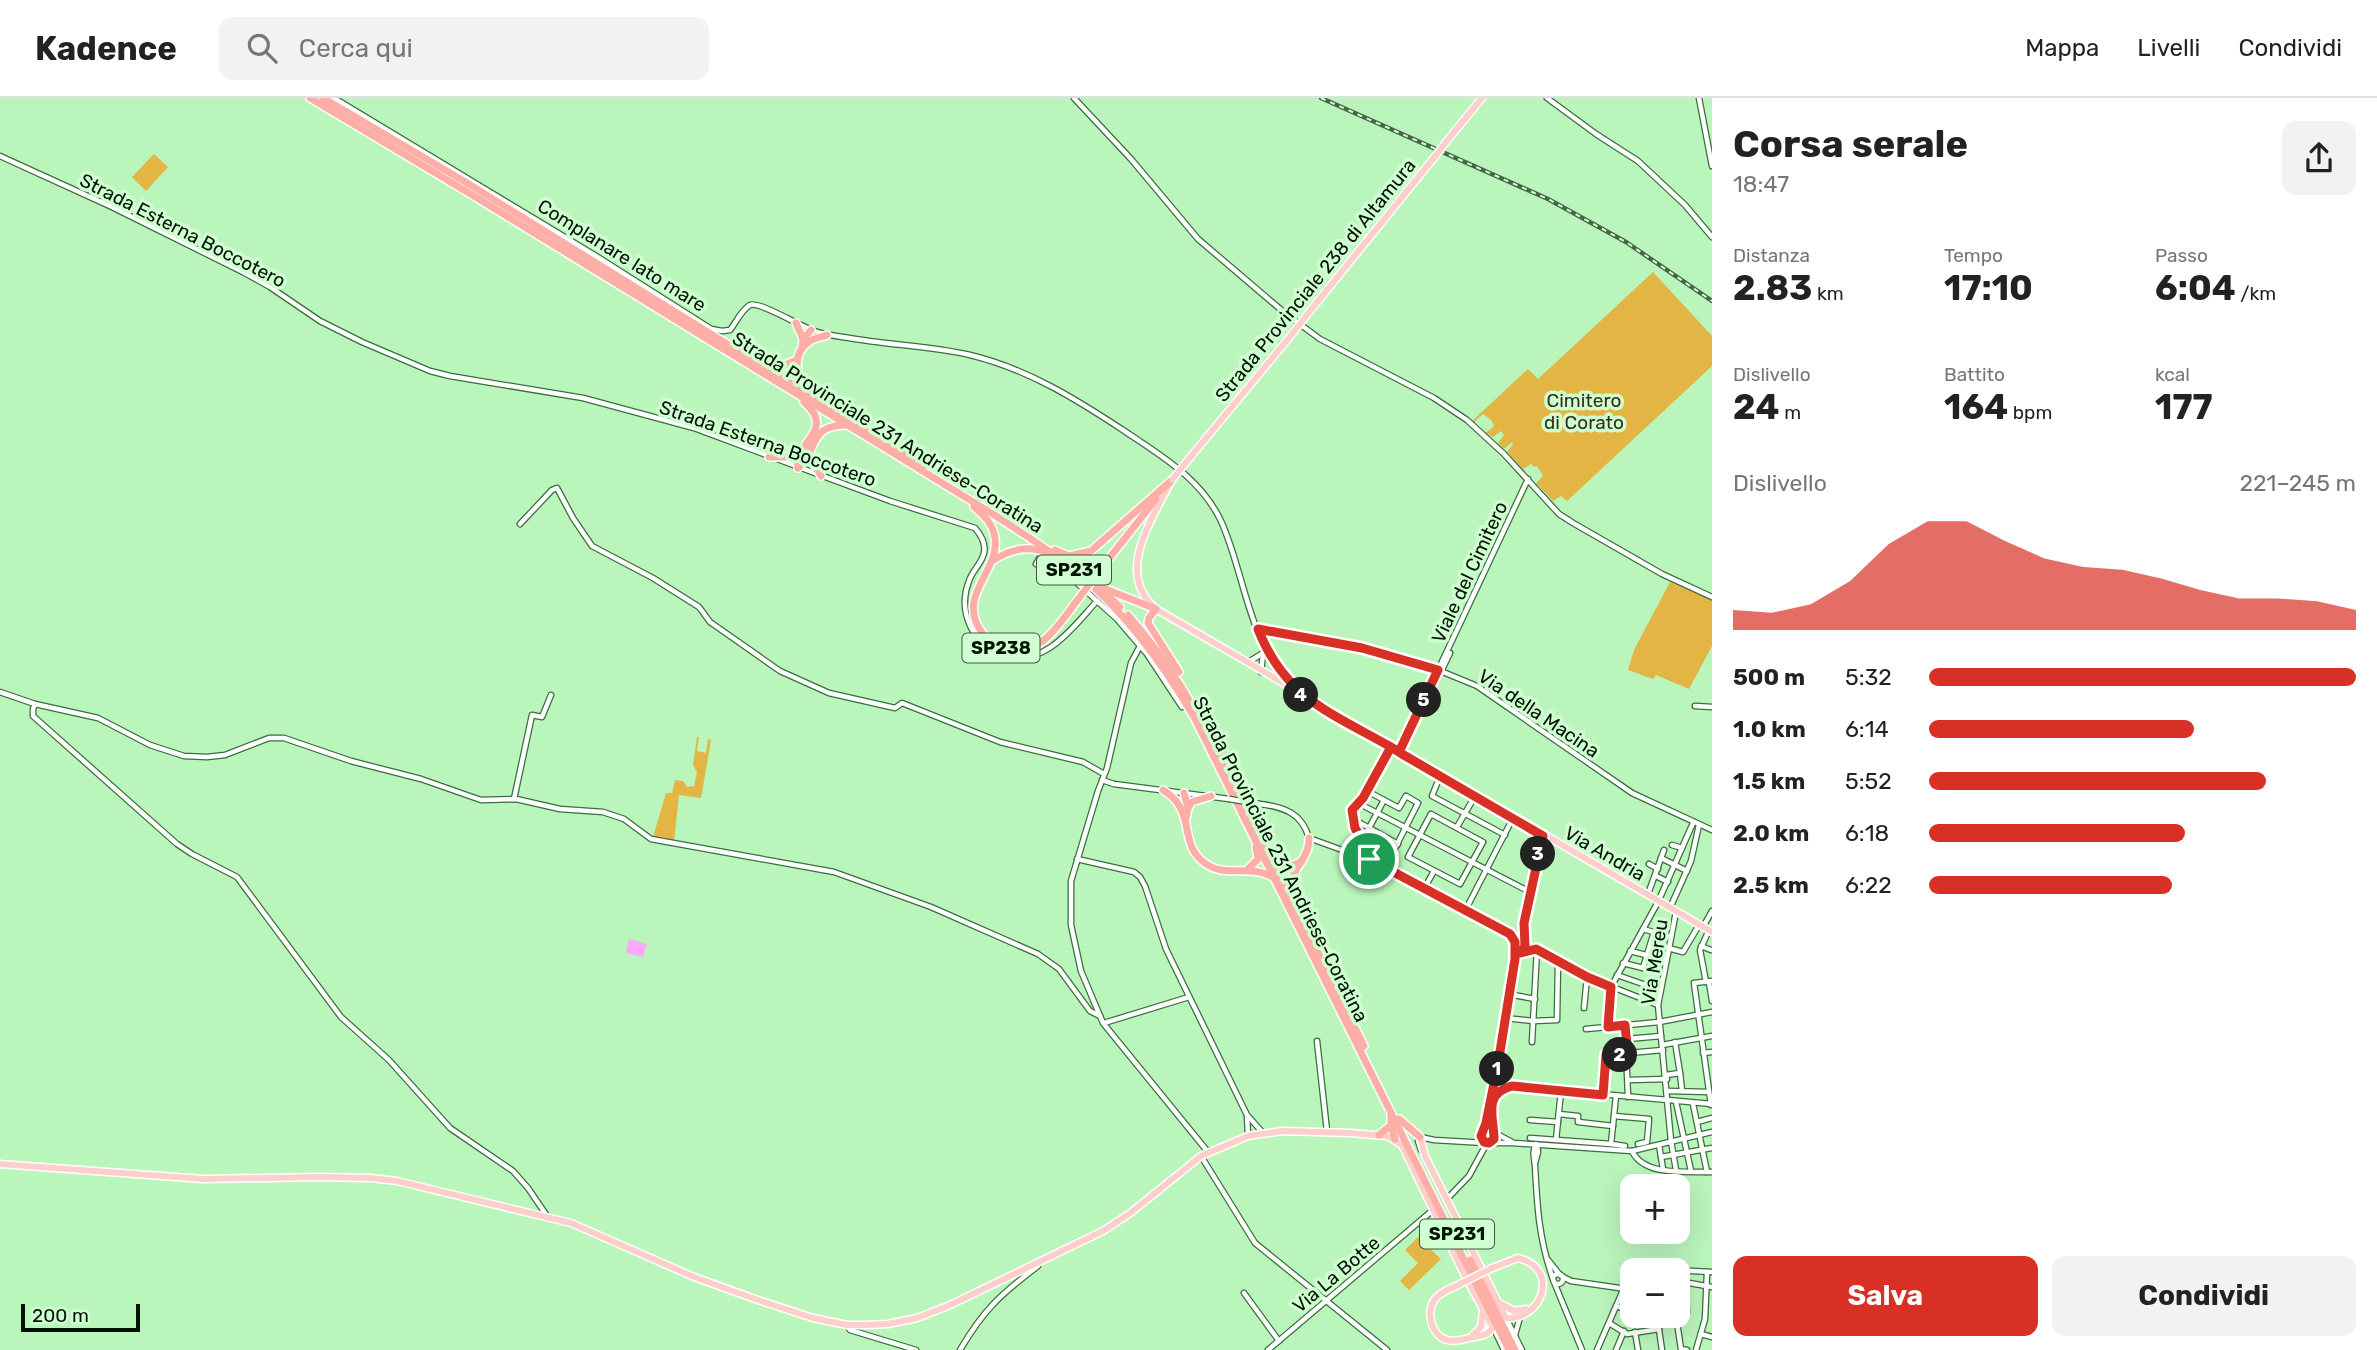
<!DOCTYPE html>
<html lang="it">
<head>
<meta charset="utf-8">
<style>
	:root { --surface:#fff; --page:#f2f2f2; --text:#222; --muted:#767676; --line:#e0e0e0; --accent:#d93025 }
	body { margin:0; font-family:Rubik,sans-serif; background:var(--page); color:var(--text); height:100vh; display:flex; flex-direction:column; font-size:26px; white-space:nowrap }
	* { box-sizing:border-box; margin:0 }
	p { font-size:23px; color:var(--muted) }
	.icon { flex:none; width:38px; height:38px; fill:none; stroke:currentColor; stroke-width:2; stroke-linecap:round; stroke-linejoin:round }
	.map { position:relative; flex:1; overflow:hidden }
	.sheet { display:flex; flex-direction:column; background:var(--surface); width:665px }
	.sheet>* { flex:none }
	.controls { position:absolute; left:1620px; top:1076px; display:grid; gap:14px }
	.controls a { display:grid; place-items:center; width:70px; height:70px; border-radius:14px; background:var(--surface); box-shadow:0 7px 28px #0002; font-size:35px }
	.scale { position:absolute; left:21px; bottom:18px; width:119px; box-sizing:border-box; padding-left:7px; border:4px solid #001202; border-top:0; font-size:19px; line-height:24px; white-space:nowrap; color:#001202; -webkit-text-stroke:5px #d0ffd1; paint-order:stroke }
	.pin { position:absolute; display:grid; place-items:center; width:60px; height:60px; color:#fff; margin:-30px; border:4px solid #fff; border-radius:50%; box-shadow:0 2px 7px #0007 }
	.km { position:absolute; width:35px; height:35px; margin:-18px; border-radius:50%; background:#222; color:#fff; font-size:19px; line-height:35px; text-align:center }
	.round { display:grid; place-items:center; flex:none; width:74px; height:74px; border-radius:14px; background:var(--page) }
	.overview { display:flex; align-items:center; justify-content:space-between; height:119px; padding:0 21px }
	h1 { font-size:38px; font-weight:700; line-height:52px }
	.metrics { display:grid; grid-template-columns:repeat(3,1fr); gap:10px; height:119px; padding:7px 21px }
	.metrics div { display:grid; align-content:center }
	.metrics b { font-size:35px; font-weight:700 }
	.metrics small { font-size:19px; font-weight:400 }
	.metrics p { font-size:19px }
	.chart { height:196px; padding:14px 21px }
	.chart p { display:flex; justify-content:space-between }
	.chart svg { width:100%; height:126px; margin-top:7px; fill:var(--accent); opacity:.7 }
	.action { display:flex; gap:14px; margin-top:auto; padding:14px 21px }
	.action a { flex:1; height:80px; border-radius:14px; background:var(--accent); color:#fff; font-size:28px; font-weight:700; line-height:80px; text-align:center }
	.action a+a { background:var(--page); color:var(--text) }
	ul { padding:0 21px; list-style:none; font-size:23px }
	li { display:grid; grid-template-columns:112px 84px 1fr; align-items:center; height:52px }
	li i { height:18px; border-radius:9px; background:var(--accent) }
	header { display:flex; align-items:center; gap:42px; box-sizing:border-box; height:98px; padding:0 35px; background:var(--surface); border-bottom:2px solid var(--line) }
	header strong { font-size:33px }
	nav { display:flex; gap:38px; margin-inline-start:auto; font-size:24px }
	.search { width:490px; height:63px; background:var(--page); display:flex; align-items:center; gap:18px; box-sizing:border-box; padding:0 24px; border-radius:14px; color:var(--muted); font-size:26px }
	main { display:flex; flex:1; min-height:0 }
	.map>svg:first-child { display:block }
	.green { fill:#e3b545 }
	.water { fill:#fba8fe }
	.lines { fill:none; stroke-linecap:round; stroke-linejoin:round }
	.minor-casing { stroke:#396f3d; stroke-width:7 }
	.major-casing { stroke:#fff; stroke-width:9 }
	.highway-casing { stroke:#fff; stroke-width:10 }
	.minor { stroke:#fff; stroke-width:4.5 }
	.major { stroke:#fdceca; stroke-width:6 }
	.highway { stroke:#fcaea7; stroke-width:7 }
	.rail-casing { stroke:#456647; stroke-width:4.5 }
	.rail { stroke:#d0ffd1; stroke-width:2; stroke-dasharray:5; stroke-linecap:butt }
	.minor-bridge-casing { stroke:#396f3d; stroke-width:7; stroke-linecap:butt }
	.major-bridge-casing { stroke:#fff; stroke-width:9; stroke-linecap:butt }
	.highway-bridge-casing { stroke:#fff; stroke-width:10; stroke-linecap:butt }
	.minor-bridge { stroke:#fff; stroke-width:4.5 }
	.major-bridge { stroke:#fdceca; stroke-width:6 }
	.highway-bridge { stroke:#fcaea7; stroke-width:7 }
	.route-casing { stroke:#fff; stroke-width:14 }
	.route { stroke:#d93025; stroke-width:9 }
	.labels { text-anchor:middle; stroke-width:7; stroke-linejoin:round; paint-order:stroke }
	.shield { fill:#d0ffd1; stroke:#3e5940; stroke-width:2 }
	.shield-label { font-size:18px; font-weight:bold; fill:#001202 }
	.street-label { font-size:19px; fill:#001202; stroke:#d0ffd1 }
	.park-label { font-size:19px; fill:#362d19; stroke:#d0ffd1 }
</style>
</head>
<body>
<header>
<strong>Kadence</strong>
<div class="search"><svg class="icon" aria-label="search" viewBox="0 0 24 24"><circle cx="10" cy="10" r="6"/><path d="M15 15l6 6"/></svg>Cerca qui</div>
<nav><a>Mappa</a><a>Livelli</a><a>Condividi</a></nav>
</header>
<main>
<div class="map">
<svg width="1712" height="1252" viewBox="0 0 1712 1252">
	<rect width="100%" height="100%" fill="#baf5bc"/>
	<g class="green">
		<polygon points="154,56 168,69 146,93 132,79"/>
		<polygon points="1653,174 1712,238 1712,268 1567,403 1561,398 1553,403 1536,385 1543,378 1537,368 1535,369 1531,366 1523,371 1507,354 1513,346 1512,344 1504,351 1498,345 1504,337 1501,333 1493,339 1484,334 1487,334 1494,328 1491,322 1483,316 1475,323 1475,327 1471,324 1528,271 1538,281"/>
		<polygon points="1670,484 1712,502 1712,548 1689,591 1656,577 1653,581 1628,572 1634,552"/>
		<polygon points="697,639 699,639 697,653 706,655 708,641 711,642 701,700 679,697 674,743 663,739 661,741 653,739 666,695 672,695 675,682 683,683 687,689 694,688 697,674 693,667"/>
		<polygon points="1418,1139 1441,1161 1409,1192 1400,1183 1418,1165 1405,1152"/>
	</g>
	<polygon class="water" points="629,841 647,846 643,859 626,855"/>
	<g class="lines">
		<defs>
			<g id="minor">
				<path d="M334,0L596,158L711,231L722,233L730,232C736,225 741,212 750,207C759,203 800,228 812,232C824,237 836,238 849,240C889,247 930,248 970,257C1028,271 1076,301 1126,334C1163,359 1201,381 1221,423C1245,476 1248,545 1292,588"/>
				<polyline points="1074,0 1131,61 1198,141 1286,216 1320,241 1434,300 1467,322 1504,356 1559,416 1573,425 1662,476 1712,499"/>
				<polyline points="1547,0 1596,36 1638,63 1685,107 1712,139"/>
				<polyline points="1699,0 1712,68"/>
				<path d="M0,58L112,109L243,174L270,189L320,223L362,244L430,273L450,278L583,300L694,330L890,403L975,430C981,437 986,446 984,455C982,465 972,473 969,483C957,514 973,548 1004,557C1045,570 1073,529 1097,503"/>
				<polyline points="520,426 552,392 557,390 573,420 592,448 653,480 699,509 710,524 780,573 829,595 895,610 902,605 1000,644 1083,664 1104,676"/>
				<polyline points="1036,466 1040,459 1057,467 1117,521 1147,556 1182,609"/>
				<polyline points="1259,532 1362,550 1438,572 1477,588 1632,695 1712,732"/>
				<polyline points="1140,548 1131,565 1107,670 1098,693 1071,783 1071,827 1081,873 1103,925 1208,1054"/>
				<polyline points="1247,565 1263,555"/>
				<polyline points="1261,574 1264,547"/>
				<polyline points="0,594 35,606 98,620 150,647 184,658 207,659 225,657 269,640 284,640 351,663 421,681 481,702 516,701 560,711 603,714 624,721 651,741 834,774 931,809 1038,856 1059,871 1090,913 1100,918"/>
				<polyline points="35,606 33,611 33,618 177,746 192,756 237,779 341,919 389,962 450,1030 513,1073 528,1090 547,1118"/>
				<polyline points="1695,608 1712,609"/>
				<polyline points="1420,617 1450,555"/>
				<polyline points="1400,653 1528,381"/>
				<polyline points="1440,678 1432,698 1505,737"/>
				<polyline points="1102,682 1114,686 1229,701"/>
				<polyline points="1367,693 1399,710 1406,698 1418,705 1386,768"/>
				<polyline points="514,701 532,617 542,619 551,597"/>
				<polyline points="1358,705 1530,794"/>
				<path d="M1260,706C1284,709 1302,715 1309,740L1386,768L1587,879L1658,907"/>
				<polygon points="1431,716 1483,744 1460,786 1408,759"/>
				<polyline points="1353,721 1398,746"/>
				<polyline points="1457,729 1475,698"/>
				<polyline points="1369,730 1384,702"/>
				<polyline points="1672,747 1682,750"/>
				<polyline points="1661,760 1687,773"/>
				<polyline points="1077,761 1134,774 1140,779 1145,788 1166,851 1247,1017 1263,1035"/>
				<polyline points="1369,761 1370,756 1355,730 1352,713 1367,693 1390,649"/>
				<polyline points="1649,766 1658,771"/>
				<polyline points="1656,778 1668,784"/>
				<polyline points="1425,789 1434,773"/>
				<polyline points="1648,796 1664,752"/>
				<polyline points="1670,810 1691,763 1699,727"/>
				<polyline points="1466,811 1513,720"/>
				<polyline points="1676,814 1658,907 1671,1043 1676,1072"/>
				<polyline points="1703,829 1712,813"/>
				<polyline points="1643,831 1670,839"/>
				<polyline points="1701,848 1711,852"/>
				<polyline points="1668,850 1683,854 1699,827"/>
				<polyline points="1630,853 1666,862"/>
				<polyline points="1515,860 1525,848 1524,825 1543,738"/>
				<polyline points="1623,865 1663,875"/>
				<polyline points="1643,870 1654,834"/>
				<polyline points="1617,877 1660,892"/>
				<polyline points="1706,884 1700,852 1709,832"/>
				<polyline points="1709,884 1712,903"/>
				<polyline points="1508,896 1535,901"/>
				<polyline points="1584,910 1587,879"/>
				<polyline points="1505,920 1534,923 1557,922 1558,863"/>
				<polyline points="1104,925 1189,899"/>
				<polyline points="1625,927 1628,999"/>
				<polyline points="1608,929 1611,889 1658,804 1693,725"/>
				<polyline points="1586,931 1659,924 1712,914"/>
				<polyline points="1627,941 1661,938"/>
				<polyline points="1317,943 1327,1033"/>
				<polyline points="1532,944 1537,851"/>
				<polyline points="1662,947 1712,938"/>
				<polyline points="1703,955 1712,954"/>
				<polyline points="1680,975 1682,993"/>
				<polyline points="1666,977 1680,975 1675,944"/>
				<polyline points="1629,982 1667,981"/>
				<polyline points="1504,983 1502,992 1494,990 1493,984 1498,981 1512,988"/>
				<polyline points="1493,984 1515,861 1515,844 1511,836"/>
				<polyline points="1504,990 1512,988 1712,1006"/>
				<polyline points="1668,993 1709,994"/>
				<polyline points="1603,997 1606,957 1663,952"/>
				<polyline points="1616,998 1611,1046 1625,1048"/>
				<polyline points="1676,1004 1691,1073"/>
				<polyline points="1693,1006 1707,1074"/>
				<polyline points="1711,1007 1694,885 1712,883"/>
				<polyline points="1559,1016 1578,1018 1578,1024 1613,1028"/>
				<polyline points="1247,1018 1248,1038"/>
				<polyline points="1614,1018 1649,1021 1647,1044 1638,1046"/>
				<polyline points="1530,1022 1558,1024"/>
				<polyline points="1697,1024 1712,1020"/>
				<circle cx="1488" cy="1038" r="7"/>
				<polyline points="1484,1032 1493,989"/>
				<polyline points="1492,1032 1492,1007 1498,993"/>
				<polyline points="1495,1035 1512,1044"/>
				<polyline points="1530,1040 1611,1046"/>
				<polyline points="1556,1042 1561,993"/>
				<polyline points="1489,1045 1513,1045 1632,1053 1712,1034"/>
				<path d="M1536,1046C1532,1054 1534,1059 1535,1067C1537,1108 1539,1142 1553,1181"/>
				<polyline points="1659,1047 1663,1071"/>
				<polyline points="1421,1052 1418,1043 1420,1039 1434,1042 1486,1045"/>
				<path d="M1632,1053C1644,1079 1688,1073 1712,1074"/>
				<polyline points="1201,1058 1255,1145 1387,1252"/>
				<polyline points="1661,1059 1712,1050"/>
				<polyline points="1535,1065 1538,1054 1537,1047"/>
				<polyline points="1447,1101 1469,1078 1487,1045"/>
				<polyline points="1548,1162 1560,1177"/>
				<polyline points="1673,1172 1712,1174"/>
				<circle cx="1558" cy="1181" r="5"/>
				<polyline points="1563,1179 1571,1183 1633,1192"/>
				<polyline points="1678,1183 1712,1189"/>
				<polyline points="1554,1184 1582,1252"/>
				<polyline points="1244,1195 1279,1243"/>
				<polyline points="1616,1208 1633,1214"/>
				<polyline points="1514,1213 1506,1220 1522,1252"/>
				<polyline points="1678,1216 1687,1214 1686,1201"/>
				<polyline points="1657,1218 1662,1252"/>
				<polyline points="1676,1218 1681,1251 1687,1252"/>
				<polyline points="1657,1219 1665,1218"/>
				<polyline points="1609,1225 1627,1236 1659,1231"/>
				<polyline points="847,1227 850,1232 916,1252"/>
				<polyline points="1481,1229 1493,1229 1504,1252"/>
				<polyline points="1635,1234 1638,1252"/>
				<polyline points="1701,1236 1712,1239"/>
				<polyline points="1515,1237 1520,1219"/>
				<path d="M960,1252C984,1211 1001,1196 1038,1168V1164"/>
				<polyline points="1268,1252 1433,1112"/>
				<polyline points="1597,1252 1624,1190"/>
				<polyline points="1616,1252 1624,1233"/>
				<polyline points="1696,1252 1705,1221 1707,1174"/>
			</g>
			<g id="major">
				<polyline points="1446,44 1482,0"/>
				<polyline points="1310,213 1437,56"/>
				<polyline points="1188,362 1288,241"/>
				<path d="M1171,383C1152,422 1114,475 1156,511L1712,834"/>
				<path d="M1420,1039L1425,1058L1506,1220C1541,1223 1562,1171 1518,1160L1492,1170"/>
				<path d="M0,1066L203,1081L320,1079L371,1080L397,1083L571,1125L694,1179L758,1202L813,1220L847,1227H865L888,1226L917,1220L948,1208L1103,1133L1129,1116L1201,1058L1248,1038L1283,1033L1350,1035L1387,1038L1402,1047L1465,1178L1493,1229C1486,1240 1479,1237 1469,1240C1461,1242 1455,1244 1447,1242C1431,1237 1425,1213 1436,1200C1442,1193 1452,1190 1460,1186"/>
				<polyline points="1501,1206 1514,1213 1526,1211"/>
				<polyline points="1471,1239 1481,1229 1483,1212"/>
			</g>
			<g id="highway">
				<path d="M310,0L469,95L983,410C1016,431 1050,452 1080,477C1127,516 1163,566 1194,619L1509,1252"/>
				<polyline points="323,0 462,82 924,368"/>
				<polyline points="796,225 803,241 802,251"/>
				<polyline points="803,241 811,232"/>
				<polyline points="765,265 782,268 797,262"/>
				<path d="M809,293C795,279 791,255 810,243C815,240 822,239 827,237"/>
				<polyline points="810,354 812,363 821,378"/>
				<polyline points="769,359 786,359 801,353"/>
				<path d="M798,370C794,343 837,333 804,304"/>
				<path d="M798,370C820,349 808,327 848,327"/>
				<path d="M974,409C984,417 993,426 995,440C1000,474 954,498 983,536C990,544 999,550 1010,552C1043,557 1061,523 1079,500"/>
				<polyline points="1055,452 1069,458 1091,453 1172,382"/>
				<path d="M992,463C1009,452 1027,446 1046,455"/>
				<polyline points="1107,463 1156,401"/>
				<polyline points="1088,478 1120,509"/>
				<polyline points="1103,490 1156,511 1149,520 1148,525 1179,574"/>
				<path d="M1128,517C1170,564 1195,610 1223,666"/>
				<polyline points="1201,611 1230,665 1232,683"/>
				<polyline points="1228,677 1258,732 1364,948"/>
				<path d="M1163,692C1196,712 1179,742 1201,762C1224,783 1247,764 1274,780"/>
				<polyline points="1184,695 1188,710 1186,721"/>
				<polyline points="1188,710 1192,704 1211,698"/>
				<path d="M1275,761C1282,770 1293,769 1302,763"/>
				<polyline points="1248,771 1258,761 1256,749"/>
				<path d="M1290,793C1289,772 1310,761 1309,740"/>
				<polyline points="1399,1021 1420,1039"/>
				<polyline points="1391,1027 1395,1041"/>
				<polyline points="1379,1037 1391,1027 1391,1015"/>
				<polyline points="1470,1162 1515,1252"/>
			</g>
		</defs>
		<use href="#minor" class="minor-casing"/>
		<use href="#major" class="major-casing"/>
		<use href="#highway" class="highway-casing"/>
		<use href="#minor" class="minor"/>
		<use href="#major" class="major"/>
		<use href="#highway" class="highway"/>
		<defs>
			<polyline id="rail" points="1321,0 1548,101 1626,144 1712,203"/>
		</defs>
		<use href="#rail" class="rail-casing"/>
		<use href="#rail" class="rail"/>
		<defs>
			<polyline id="minor-bridge" points="1229,701 1260,706"/>
			<g id="major-bridge">
				<polyline points="1437,56 1446,44"/>
				<polyline points="1288,241 1310,213"/>
				<polyline points="1172,382 1188,362"/>
				<polyline points="1460,1186 1492,1170"/>
			</g>
			<polyline id="highway-bridge" points="1079,500 1107,463"/>
		</defs>
		<use href="#minor-bridge" class="minor-bridge-casing"/>
		<use href="#major-bridge" class="major-bridge-casing"/>
		<use href="#highway-bridge" class="highway-bridge-casing"/>
		<use href="#minor-bridge" class="minor-bridge"/>
		<use href="#major-bridge" class="major-bridge"/>
		<use href="#highway-bridge" class="highway-bridge"/>
	</g>
	<g class="lines">
		<defs>
			<path id="route" d="M1369,761L1510,836L1515,844V861L1498,966L1486,1025L1481,1038L1484,1044L1489,1045L1494,1041C1494,1020 1482,996 1512,988L1603,997L1606,957H1628L1625,927L1608,929L1611,889L1587,879L1536,851L1520,855L1525,848L1524,825L1543,738L1402,656L1391,649C1331,615 1285,600 1258,531L1362,550L1438,572L1399,654L1391,649L1363,700L1352,712L1355,730L1370,756L1369,761"/>
		</defs>
		<use href="#route" class="route-casing"/>
		<use href="#route" class="route"/>
	</g>
	<g class="labels">
		<g class="shield">
			<rect x="1037" y="457.5" width="74" height="29" rx="5"/>
			<rect x="962.5" y="535.5" width="77" height="29" rx="5"/>
			<rect x="1420" y="1121.5" width="74" height="29" rx="5"/>
		</g>
		<g class="shield-label">
			<text x="1074" y="478">SP231</text>
			<text x="1001" y="556">SP238</text>
			<text x="1457" y="1142">SP231</text>
		</g>
		<g class="street-label">
			<text transform="translate(183 132) rotate(27)" y="7">Strada Esterna Boccotero</text>
			<text transform="translate(622 157) rotate(32)" y="7">Complanare lato mare</text>
			<text transform="translate(1315 182) rotate(-51)" y="7">Strada Provinciale 238 di Altamura</text>
			<text transform="translate(888 334) rotate(32)" y="7">Strada Provinciale 231 Andriese-Coratina</text>
			<text transform="translate(768 345) rotate(19)" y="7">Strada Esterna Boccotero</text>
			<text transform="translate(1469 474) rotate(-65)" y="7">Viale del Cimitero</text>
			<text transform="translate(1539 615) rotate(34)" y="7">Via della Macina</text>
			<text transform="translate(1605 755) rotate(30)" y="7">Via Andria</text>
			<text transform="translate(1281 761) rotate(63)" y="7">Strada Provinciale 231 Andriese-Coratina</text>
			<text transform="translate(1654 864) rotate(-81)" y="7">Via Mereu</text>
			<text transform="translate(1336 1176) rotate(-40)" y="7">Via La Botte</text>
		</g>
		<g class="park-label">
			<text x="1584" y="309">Cimitero<tspan x="1584" dy="22">di Corato</tspan></text>
		</g>
	</g>
</svg>
<div class="controls">
<a>+</a>
<a>−</a>
</div>
<div class="scale">200 m</div>
<div class="pin" style="left:1369px;top:761px;background:#1e9e55"><svg class="icon" aria-label="arrive" viewBox="0 0 24 24"><path d="M6 21V4h12l-3 4 3 4H6"/></svg></div>
<b class="km" style="left:1497px;top:971px">1</b>
<b class="km" style="left:1620px;top:957px">2</b>
<b class="km" style="left:1538px;top:756px">3</b>
<b class="km" style="left:1301px;top:597px">4</b>
<b class="km" style="left:1424px;top:602px">5</b>
</div>
<section class="sheet">
<div class="overview"><div><h1>Corsa serale</h1><p>18:47</p></div><a class="round"><svg class="icon" aria-label="share" viewBox="0 0 24 24"><path d="M12 15V3M7 8l5-5 5 5M5 13v7h14v-7"/></svg></a></div>
<div class="metrics">
<div><p>Distanza</p><b>2.83<small> km</small></b></div>
<div><p>Tempo</p><b>17:10</b></div>
<div><p>Passo</p><b>6:04<small> /km</small></b></div>
</div>
<div class="metrics">
<div><p>Dislivello</p><b>24<small> m</small></b></div>
<div><p>Battito</p><b>164<small> bpm</small></b></div>
<div><p>kcal</p><b>177</b></div>
</div>
<div class="chart"><p><span>Dislivello</span>221–245 m</p>
<svg viewBox="0 0 160 44" preserveAspectRatio="none"><path d="M0 44V37L10 38L20 35L30 27L40 14L50 6L60 6L70 13L80 19L90 22L100 23L110 26L120 30L130 33L140 33L150 34L160 37V44z"/></svg>
</div>
<ul>
<li><b>500 m</b>5:32<i style="width:100%"></i></li>
<li><b>1.0 km</b>6:14<i style="width:62%"></i></li>
<li><b>1.5 km</b>5:52<i style="width:79%"></i></li>
<li><b>2.0 km</b>6:18<i style="width:60%"></i></li>
<li><b>2.5 km</b>6:22<i style="width:57%"></i></li>
</ul>
<div class="action"><a>Salva</a><a>Condividi</a></div>
</section>
</main>
</body>
</html>
